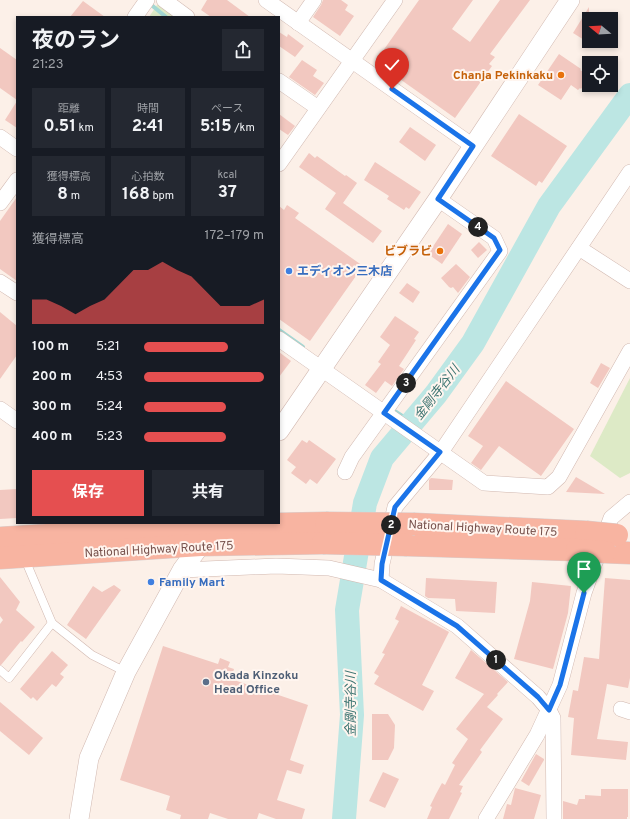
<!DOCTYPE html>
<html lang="ja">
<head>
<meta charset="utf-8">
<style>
	:root { --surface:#171b24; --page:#242831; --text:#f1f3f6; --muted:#9ea1a6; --accent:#e54f50 }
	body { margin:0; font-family:Overpass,"Noto Sans JP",sans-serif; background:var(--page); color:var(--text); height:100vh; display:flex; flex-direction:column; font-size:15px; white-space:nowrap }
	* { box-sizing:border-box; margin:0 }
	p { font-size:13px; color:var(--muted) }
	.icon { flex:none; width:22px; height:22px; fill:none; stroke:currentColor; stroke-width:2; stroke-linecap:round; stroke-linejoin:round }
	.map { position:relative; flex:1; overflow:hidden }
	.panel { position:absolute; left:16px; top:16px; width:264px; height:508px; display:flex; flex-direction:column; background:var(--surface); border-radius:0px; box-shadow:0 2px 6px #0003 }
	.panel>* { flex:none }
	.needle { width:26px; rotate:288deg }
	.fabs { position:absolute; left:582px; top:12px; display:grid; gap:8px }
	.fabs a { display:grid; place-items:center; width:36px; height:36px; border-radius:0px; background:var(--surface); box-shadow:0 2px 6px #0003; font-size:20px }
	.pin { position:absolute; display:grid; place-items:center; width:34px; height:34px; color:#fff; margin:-41px -17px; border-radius:50% 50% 50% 0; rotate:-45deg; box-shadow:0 0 4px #0007 }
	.pin .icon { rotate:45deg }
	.km { position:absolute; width:20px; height:20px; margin:-10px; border-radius:50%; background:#222; color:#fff; font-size:11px; line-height:20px; text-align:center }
	.round { display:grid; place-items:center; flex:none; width:42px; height:42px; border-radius:0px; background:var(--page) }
	.summary { display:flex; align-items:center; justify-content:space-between; height:68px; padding:0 16px }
	h1 { font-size:22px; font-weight:700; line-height:30px }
	.stats { display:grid; grid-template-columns:repeat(3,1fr); gap:6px; height:68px; padding:4px 16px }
	.stats div { display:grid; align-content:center; border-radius:0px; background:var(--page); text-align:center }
	.stats b { font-size:17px; font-weight:700 }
	.stats small { font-size:11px; font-weight:400 }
	.stats p { font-size:11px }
	.chart { height:112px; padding:8px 16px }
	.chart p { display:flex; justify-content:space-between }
	.chart svg { width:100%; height:72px; margin-top:4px; fill:var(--accent); opacity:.7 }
	.cta { display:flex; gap:8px; margin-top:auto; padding:8px 16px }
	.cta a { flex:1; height:46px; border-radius:0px; background:var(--accent); color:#fff; font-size:16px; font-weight:700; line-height:46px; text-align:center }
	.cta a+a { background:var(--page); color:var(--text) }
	ul { padding:0 16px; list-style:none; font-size:13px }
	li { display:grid; grid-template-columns:64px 48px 1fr; align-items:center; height:30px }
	li i { height:10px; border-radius:5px; background:var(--accent) }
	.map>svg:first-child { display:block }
	.green { fill:#ddeac6 }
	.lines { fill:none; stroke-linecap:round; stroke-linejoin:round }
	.stream { stroke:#a3d8d4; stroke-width:4 }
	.river { stroke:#bce6e3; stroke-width:24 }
	.building { fill:#f2c8c0 }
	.service-casing { stroke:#d1b8b0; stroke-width:9 }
	.minor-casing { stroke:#d1b8b0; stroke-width:16 }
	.tertiary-casing { stroke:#d1b8b0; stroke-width:20 }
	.trunk-casing { stroke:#d9cecd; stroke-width:23 }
	.service { stroke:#fff; stroke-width:8 }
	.minor { stroke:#fff; stroke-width:15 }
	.tertiary { stroke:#fff; stroke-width:19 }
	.trunk { stroke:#f8b4a1; stroke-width:22 }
	.trunk-bridge-casing { stroke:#d9cecd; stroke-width:23; stroke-linecap:butt }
	.trunk-bridge { stroke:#f8b4a1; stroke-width:22 }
	.route-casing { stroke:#fff; stroke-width:8 }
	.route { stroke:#1a73e8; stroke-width:5 }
	.food-dot { fill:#e8710a; stroke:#fff5ef; stroke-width:1.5 }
	.shop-dot { fill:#3f7fe0; stroke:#fff5ef; stroke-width:1.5 }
	.service-dot { fill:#5c6f8a; stroke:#fff5ef; stroke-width:1.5 }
	.labels { text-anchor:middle; stroke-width:4; stroke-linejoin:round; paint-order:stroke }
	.food-label { font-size:12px; font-weight:bold; fill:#c56008; stroke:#fff5ef; text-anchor:end }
	.shop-label { font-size:12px; font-weight:bold; fill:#366cbe; stroke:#fff5ef; text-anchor:start }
	.street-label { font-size:12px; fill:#77514c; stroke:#fff5ef }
	.service-label { font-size:12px; font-weight:bold; fill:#4e5e75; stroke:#fff5ef; text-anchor:start }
	.water-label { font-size:13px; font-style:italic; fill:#3c7471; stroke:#fff5ef }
</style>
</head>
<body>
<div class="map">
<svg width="630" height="819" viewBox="0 0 630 819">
	<rect width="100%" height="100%" fill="#fcf0e8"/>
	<g class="green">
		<polygon points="166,3 186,17 149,17 157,5"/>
		<polygon points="630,378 630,473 620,478 590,456"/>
	</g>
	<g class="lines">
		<g class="stream">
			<polyline points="149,3 166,17"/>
			<polyline points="279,330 303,347"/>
			<polyline points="390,408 413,423"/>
		</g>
		<polyline class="river" points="344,819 352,715 347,610 365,503 382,458 436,394 473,343 549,206 630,95"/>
	</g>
	<g class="building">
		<polygon points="207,0 227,0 250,17 211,17 201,10"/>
		<polygon points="323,0 341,0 348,5 345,10 354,16 340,36 313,17 321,5"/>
		<polygon points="419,0 473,0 452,29 470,42 500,0 530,0 490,54 495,57 489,64 492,66 455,118 380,65 385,58 380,55"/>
		<polygon points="83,1 105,17 70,17"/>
		<polygon points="589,7 589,43 573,33"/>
		<polygon points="279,32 287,37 288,34 304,46 295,57 279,46"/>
		<polygon points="0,48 17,60 17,100 0,88"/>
		<polygon points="559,54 581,69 580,70 585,73 584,75 589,78 581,89 580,88 578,90 571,85 561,100 538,85"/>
		<polygon points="302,60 317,70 313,76 324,83 315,95 289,77"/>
		<polygon points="17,101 17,128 5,120"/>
		<polygon points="279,114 295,126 288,135 279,129"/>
		<polygon points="519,114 567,146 542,183 539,181 536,186 491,156"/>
		<polygon points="410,127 436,145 425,161 399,142"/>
		<polygon points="309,153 315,158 317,156 345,176 346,175 357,183 343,203 382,231 373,243 325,209 336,193 299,167"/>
		<polygon points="375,162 421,192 409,209 406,207 404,210 387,199 389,196 364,180"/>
		<polygon points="17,197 17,281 0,269 0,221"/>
		<polygon points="287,205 299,213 295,218 363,266 310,341 279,319 279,206 284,210"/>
		<polygon points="448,224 462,234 442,264 428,254"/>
		<polygon points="479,242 487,250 478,258 471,250"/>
		<polygon points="456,264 470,277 458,293 453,287 451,288 449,287 441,278"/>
		<polygon points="407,283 420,292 413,303 399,293"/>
		<polygon points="0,312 17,326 17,355 0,379"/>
		<polygon points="395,316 419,332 414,339 416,340 399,366 404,369 392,386 385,381 376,393 365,385 381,364 378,362 390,345 380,337"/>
		<polygon points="279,352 291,361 279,377"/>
		<polygon points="601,363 610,368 598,388 590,383"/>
		<polygon points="506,381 574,429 541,476 499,446 481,470 471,463 483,446 468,436"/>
		<polygon points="302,440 307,443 309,440 336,459 317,484 310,479 306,484 291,473 296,467 287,460"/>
		<polygon points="576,477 605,494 566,492"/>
		<polygon points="431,478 453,480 452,490 429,490 429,480"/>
		<polygon points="17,489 17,518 0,519 0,490"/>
		<polygon points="0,577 20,602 16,610 35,627 22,642 21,641 1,665 0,665 0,624 3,620 0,616"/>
		<polygon points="426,578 497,582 495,613 456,611 455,599 428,598 425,596"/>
		<polygon points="605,578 630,580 630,678 628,688 607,684 597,739 628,742 626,760 571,755 574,718 568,717 573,690 578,691 584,657 599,659"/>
		<polygon points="532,582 571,586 568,613 553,669 514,659 530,601"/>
		<polygon points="114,585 121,590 86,639 67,625 93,586 102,592"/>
		<polygon points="401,606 449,632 422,685 434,691 423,711 374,684 379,676 374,673 385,654 382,653 399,621 395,619"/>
		<polygon points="163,646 218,664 220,658 230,662 228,667 234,669 231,679 308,705 290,760 304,765 301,774 287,770 277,800 305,809 302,819 276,819 259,813 257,819 228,819 210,813 208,819 180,819 181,815 166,810 170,796 120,780"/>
		<polygon points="471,650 508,682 497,694 498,695 487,707 503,719 480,750 482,752 459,785 463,786 460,792 462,793 449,819 427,819 432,807 430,806 436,794 442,783 445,785 455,765 452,763 468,739 456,729 484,694 455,678"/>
		<polygon points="52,651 68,665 60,674 64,677 56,687 52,684 37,701 33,697 31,699 20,689"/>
		<polygon points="0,702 43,738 29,755 0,731"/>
		<polygon points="372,714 388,714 395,725 394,748 388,760 372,760"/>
		<polygon points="536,754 544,759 544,760 529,786 521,781"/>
		<polygon points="383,772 399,779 385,808 369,801"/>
		<polygon points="515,788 541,795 534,819 503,819 507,804 511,805"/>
		<polygon points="601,789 628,789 628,817 627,817 627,819 563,819 563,801 577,805 579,799 585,799 585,795 601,796"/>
	</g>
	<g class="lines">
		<defs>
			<g id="service">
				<polyline points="24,557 52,623 92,655 126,672"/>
				<polyline points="0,670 9,678 52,623"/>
			</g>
			<g id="minor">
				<polyline points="164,0 187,17"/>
				<polyline points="266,0 473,146"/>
				<polyline points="135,17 147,0"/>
				<polyline points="298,23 314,0"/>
				<polyline points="279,81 318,108"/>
				<polyline points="0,137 17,149"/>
				<polyline points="279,164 395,0"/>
				<polyline points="0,203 17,180"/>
				<polyline points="579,248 630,281"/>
				<polyline points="0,282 17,293"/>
				<polyline points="279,339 484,483 548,487 559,477 630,351"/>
				<polyline points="0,409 17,421"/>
				<polyline points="345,472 352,457 500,251 494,238 438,199"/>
				<polyline points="182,570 276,566 329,568 381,580 457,626 538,697 549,710 553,718 554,819"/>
				<polyline points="381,580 382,564 395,507 441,452 630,172"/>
				<polyline points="621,709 630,712"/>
				<polyline points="486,819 537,735 560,685 584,593 611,518 630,502"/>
			</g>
			<g id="tertiary">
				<polyline points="279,431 438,199 570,0"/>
				<polyline points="79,819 89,758 126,672 182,570 208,535"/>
			</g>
			<g id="trunk">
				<polyline points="415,524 586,532"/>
				<polyline points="0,538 110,531 148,527 326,523"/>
				<polyline points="407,545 577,550"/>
				<polyline points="605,552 630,553"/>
				<polyline points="0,558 201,545 323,543"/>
			</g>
		</defs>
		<use href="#service" class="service-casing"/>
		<use href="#minor" class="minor-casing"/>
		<use href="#tertiary" class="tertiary-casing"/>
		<use href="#trunk" class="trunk-casing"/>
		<use href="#service" class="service"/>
		<use href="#minor" class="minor"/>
		<use href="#tertiary" class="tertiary"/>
		<use href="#trunk" class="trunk"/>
		<defs>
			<g id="trunk-bridge">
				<polyline points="326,523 415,524"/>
				<polyline points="586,532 617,535"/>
				<polyline points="323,543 407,545"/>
				<polyline points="577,550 605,552"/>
			</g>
		</defs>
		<use href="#trunk-bridge" class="trunk-bridge-casing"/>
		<use href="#trunk-bridge" class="trunk-bridge"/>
	</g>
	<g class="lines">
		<defs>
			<polyline id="route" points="392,89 473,146 438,199 494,238 500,250 384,413 440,452 395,507 382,564 381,580 457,626 538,697 549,710 560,685 584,593"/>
		</defs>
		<use href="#route" class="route-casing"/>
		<use href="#route" class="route"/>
	</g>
	<g class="food-dot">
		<circle cx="561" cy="75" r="4"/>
		<circle cx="440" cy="251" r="4"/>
	</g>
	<g class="shop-dot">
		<circle cx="289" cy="271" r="4"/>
		<circle cx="151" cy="582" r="4"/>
	</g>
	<circle class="service-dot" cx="206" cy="682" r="4"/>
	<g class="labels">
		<g class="food-label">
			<text x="553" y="79">Chanja Pekinkaku</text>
			<text x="432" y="255">ビブラビ</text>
		</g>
		<g class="shop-label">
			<text x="297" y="275">エディオン三木店</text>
			<text x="159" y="586">Family Mart</text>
		</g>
		<g class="street-label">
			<text transform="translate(483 528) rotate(3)" y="4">National Highway Route 175</text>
			<text transform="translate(159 549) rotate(-3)" y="4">National Highway Route 175</text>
		</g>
		<g class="service-label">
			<text x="214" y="679">Okada Kinzoku<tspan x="214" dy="14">Head Office</tspan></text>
		</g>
		<g class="water-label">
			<text transform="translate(436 392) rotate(-52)" y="5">金剛寺谷川</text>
			<text transform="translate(350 704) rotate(-90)" y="5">金剛寺谷川</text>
		</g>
	</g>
</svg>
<div class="fabs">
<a><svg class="needle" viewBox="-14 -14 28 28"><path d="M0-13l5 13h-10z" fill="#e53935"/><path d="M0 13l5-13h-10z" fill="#9ea1a6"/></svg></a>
<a><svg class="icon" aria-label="locate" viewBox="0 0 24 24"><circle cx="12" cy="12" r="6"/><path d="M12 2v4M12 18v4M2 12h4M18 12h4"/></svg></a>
</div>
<div class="pin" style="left:584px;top:593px;background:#1e9e55"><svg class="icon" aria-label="arrive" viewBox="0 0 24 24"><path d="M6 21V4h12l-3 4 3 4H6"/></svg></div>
<div class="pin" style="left:392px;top:89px;background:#d93025"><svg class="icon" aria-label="check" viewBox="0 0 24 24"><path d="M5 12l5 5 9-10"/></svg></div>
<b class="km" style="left:496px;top:660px">1</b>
<b class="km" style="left:391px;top:525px">2</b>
<b class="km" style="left:406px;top:383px">3</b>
<b class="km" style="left:478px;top:227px">4</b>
<section class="panel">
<div class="summary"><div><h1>夜のラン</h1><p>21:23</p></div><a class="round"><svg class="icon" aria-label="share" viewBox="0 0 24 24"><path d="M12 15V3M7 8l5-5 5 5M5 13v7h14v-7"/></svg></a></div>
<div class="stats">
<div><p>距離</p><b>0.51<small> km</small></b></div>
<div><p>時間</p><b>2:41</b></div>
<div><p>ペース</p><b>5:15<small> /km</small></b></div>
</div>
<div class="stats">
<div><p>獲得標高</p><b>8<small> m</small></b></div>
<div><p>心拍数</p><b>168<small> bpm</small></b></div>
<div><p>kcal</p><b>37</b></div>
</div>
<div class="chart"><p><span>獲得標高</span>172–179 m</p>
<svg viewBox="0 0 160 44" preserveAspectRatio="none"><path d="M0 44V29L10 29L20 33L30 38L40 33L50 29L60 20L70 11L80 11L90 6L100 11L110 15L120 24L130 33L140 33L150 33L160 29V44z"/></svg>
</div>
<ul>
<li><b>100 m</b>5:21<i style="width:70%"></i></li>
<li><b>200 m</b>4:53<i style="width:100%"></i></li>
<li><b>300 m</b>5:24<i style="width:68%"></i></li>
<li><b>400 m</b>5:23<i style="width:68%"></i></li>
</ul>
<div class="cta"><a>保存</a><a>共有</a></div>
</section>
</div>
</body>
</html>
